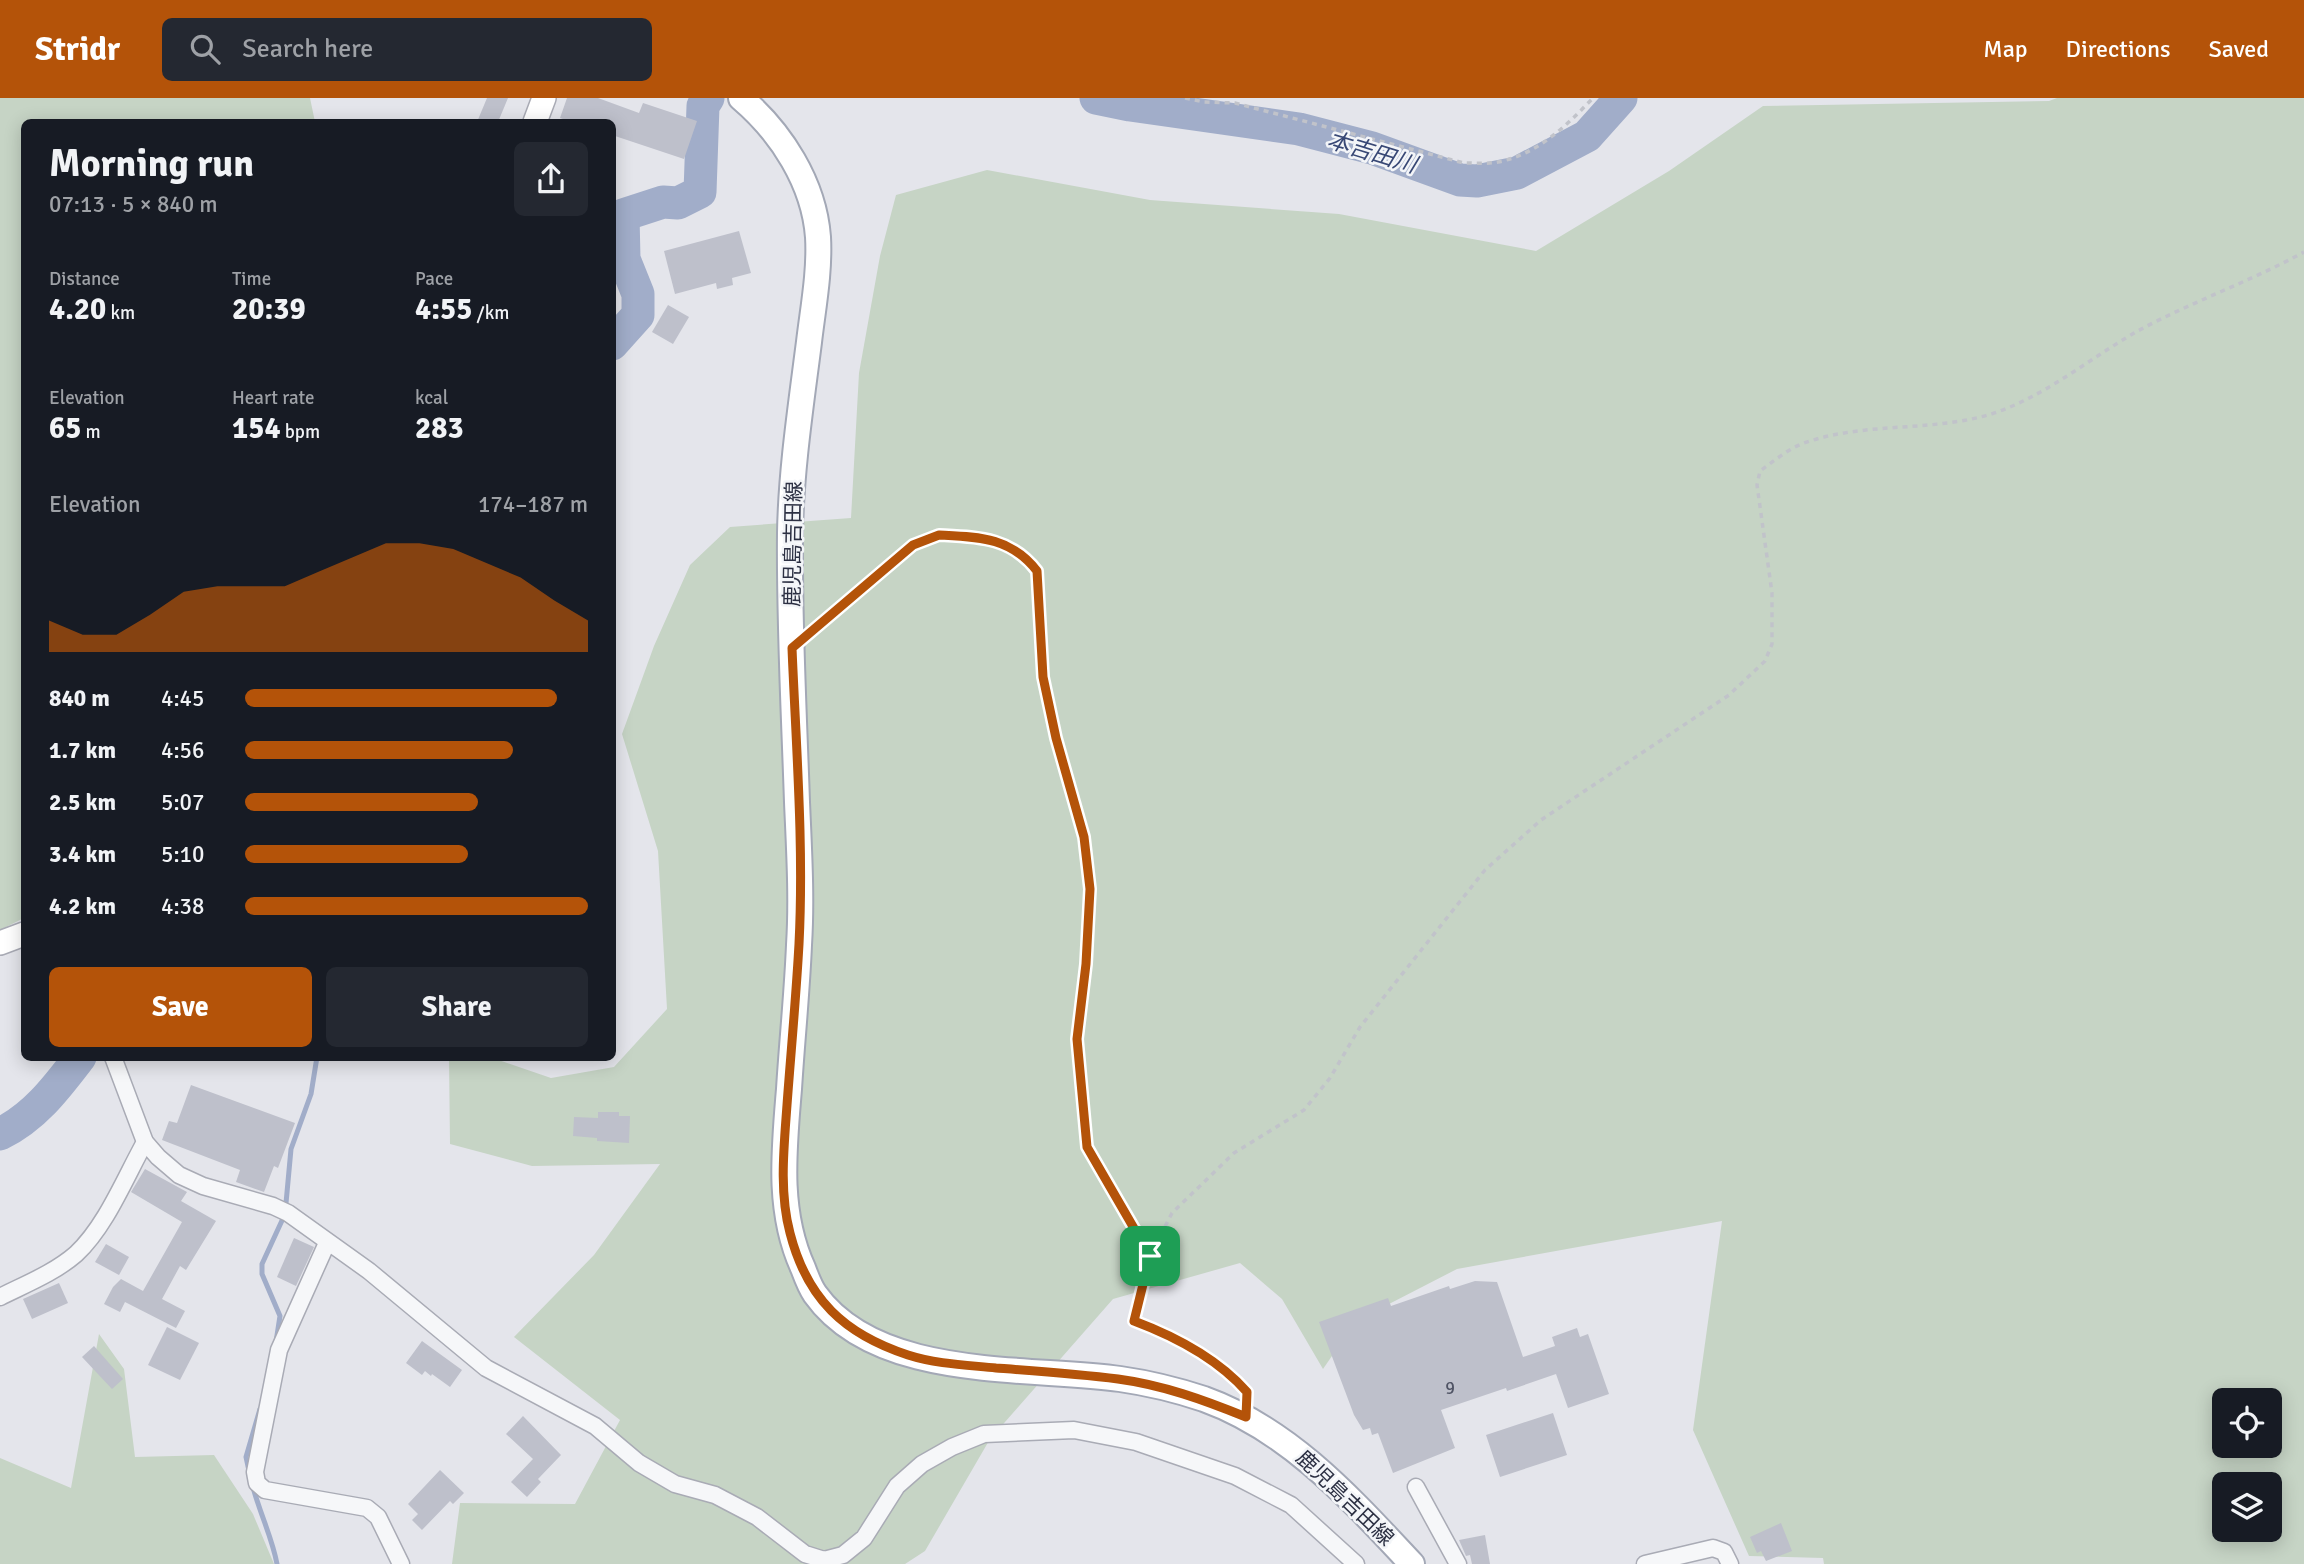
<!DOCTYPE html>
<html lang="en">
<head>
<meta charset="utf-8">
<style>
	:root { --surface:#171b24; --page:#242831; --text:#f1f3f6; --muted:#9ea1a6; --accent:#b45309 }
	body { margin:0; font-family:Signika,"Noto Sans JP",sans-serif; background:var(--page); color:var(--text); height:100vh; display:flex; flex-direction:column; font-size:26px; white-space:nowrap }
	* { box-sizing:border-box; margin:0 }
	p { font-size:23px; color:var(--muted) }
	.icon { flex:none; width:38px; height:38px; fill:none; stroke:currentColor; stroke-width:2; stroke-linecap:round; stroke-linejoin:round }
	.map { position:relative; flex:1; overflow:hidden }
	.panel { position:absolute; left:21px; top:21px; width:595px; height:942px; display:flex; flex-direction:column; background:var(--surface); border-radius:10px; box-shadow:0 4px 18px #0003 }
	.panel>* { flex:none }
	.tools { position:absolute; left:2212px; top:1290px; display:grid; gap:14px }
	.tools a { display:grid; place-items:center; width:70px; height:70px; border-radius:10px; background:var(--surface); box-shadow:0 4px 18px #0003; font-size:35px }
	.pin { position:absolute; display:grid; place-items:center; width:60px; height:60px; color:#fff; margin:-30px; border-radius:14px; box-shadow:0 4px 10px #0006 }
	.round { display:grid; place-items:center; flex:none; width:74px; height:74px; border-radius:10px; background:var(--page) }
	.headline { display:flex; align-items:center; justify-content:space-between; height:119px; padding:0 28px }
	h1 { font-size:38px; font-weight:800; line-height:52px }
	.stats { display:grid; grid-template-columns:repeat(3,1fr); gap:10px; height:119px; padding:7px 28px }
	.stats div { display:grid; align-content:center }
	.stats b { font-size:30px; font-weight:800 }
	.stats small { font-size:19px; font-weight:400 }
	.stats p { font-size:19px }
	.chart { height:196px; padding:14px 28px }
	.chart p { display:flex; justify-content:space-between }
	.chart svg { width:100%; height:126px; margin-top:7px; fill:var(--accent); opacity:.7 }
	.button { display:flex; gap:14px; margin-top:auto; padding:14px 28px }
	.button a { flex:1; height:80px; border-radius:10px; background:var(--accent); color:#fff; font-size:28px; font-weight:800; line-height:80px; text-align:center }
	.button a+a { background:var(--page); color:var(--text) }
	ul { padding:0 28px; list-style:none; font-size:23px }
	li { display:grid; grid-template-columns:112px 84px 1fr; align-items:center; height:52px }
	li i { height:18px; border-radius:9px; background:var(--accent) }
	header { display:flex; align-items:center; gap:42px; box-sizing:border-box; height:98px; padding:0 35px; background:var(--accent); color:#fff }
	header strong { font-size:33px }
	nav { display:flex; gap:38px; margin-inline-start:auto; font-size:24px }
	.search { width:490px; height:63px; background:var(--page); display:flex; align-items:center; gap:18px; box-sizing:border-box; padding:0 24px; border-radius:10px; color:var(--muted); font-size:26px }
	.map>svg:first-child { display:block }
	.green { fill:#c6d4c5; fill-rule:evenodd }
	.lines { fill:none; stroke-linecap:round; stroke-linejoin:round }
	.stream { stroke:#a1adc9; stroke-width:5 }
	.river { stroke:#a1adc9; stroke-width:33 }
	.building { fill:#bec0cb }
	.street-casing { stroke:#a9abb5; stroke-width:19 }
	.secondary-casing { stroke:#a9abb5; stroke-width:26 }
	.primary-casing { stroke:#a3a8b6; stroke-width:28 }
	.path { stroke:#c1c3ca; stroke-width:3.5; stroke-dasharray:5 5; stroke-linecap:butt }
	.street { stroke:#f6f7f9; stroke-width:16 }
	.secondary { stroke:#fff; stroke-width:23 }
	.primary { stroke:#fff; stroke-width:24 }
	.route-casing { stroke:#fff; stroke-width:14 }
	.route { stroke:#b45309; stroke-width:9 }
	.labels { text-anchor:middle; stroke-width:5; stroke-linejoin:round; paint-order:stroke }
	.number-label { font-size:18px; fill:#505465 }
	.street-label { font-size:21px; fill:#2c3043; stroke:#f3f5f8 }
	.water-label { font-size:23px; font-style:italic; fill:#384875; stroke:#f3f5f8 }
</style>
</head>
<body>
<header>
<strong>Stridr</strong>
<div class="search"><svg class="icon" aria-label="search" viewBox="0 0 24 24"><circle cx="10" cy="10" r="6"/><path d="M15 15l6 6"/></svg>Search here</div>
<nav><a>Map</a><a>Directions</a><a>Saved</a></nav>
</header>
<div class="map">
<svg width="2304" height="1466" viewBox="0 0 2304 1466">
	<rect width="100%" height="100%" fill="#e4e5eb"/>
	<g class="green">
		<polygon points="0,0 310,0 315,24 24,24 24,820 0,832"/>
		<path d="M2057,0H2304V1466H1824L1823,1460L1749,1458L1693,1332L1722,1123L1457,1171L1356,1223L1323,1271L1282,1201L1240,1165L1113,1201L990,1341L925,1453L905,1466H452L460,1405L575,1406L620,1322L514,1239L594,1157L660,1066L532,1068L450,1046L449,959H490L551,980L614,969L667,911L658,753L622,636L654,548L690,467L730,429L851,420L859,275L880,158L896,97L987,72L1150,102L1339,116L1536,153L1669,73L1763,8L2049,3ZM2224,1302H2270V1348H2224ZM2224,1386H2270V1432H2224Z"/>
		<polygon points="99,1236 124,1271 135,1359 214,1357 253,1416 274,1466 0,1466 0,1360 71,1390"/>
	</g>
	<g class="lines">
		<g class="stream">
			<polyline points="276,1244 280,1218 262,1176 262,1166 285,1116 291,1051 311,996 317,959"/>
			<polyline points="249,1373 246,1359 260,1311"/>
			<path d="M253,1389C260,1416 272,1439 277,1466"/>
		</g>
		<g class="river">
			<polyline points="1096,0 1130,7 1299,31 1372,50 1460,82 1477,83 1517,75 1587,38 1621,0"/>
			<polyline points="612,246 638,217 638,196 624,161 623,117 663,104 678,105 700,94 703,8 708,0"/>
			<path d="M0,1036C35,1019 57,989 80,959"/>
		</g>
	</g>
	<g class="building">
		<polygon points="487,0 508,0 498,24 477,24"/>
		<polygon points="567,0 598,0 639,15 643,5 697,23 684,61 612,37 612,24 571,24 560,20"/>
		<polygon points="739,133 751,175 732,180 733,187 717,191 716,185 675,196 664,153"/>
		<polygon points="668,207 689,219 673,246 652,234"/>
		<polygon points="191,987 295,1025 278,1070 274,1068 264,1094 236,1084 240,1072 162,1042 169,1023 177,1025"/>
		<polygon points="598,1014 619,1014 619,1018 630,1018 629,1045 597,1043 597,1040 573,1038 574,1019 598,1020"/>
		<polygon points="145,1071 187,1094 181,1103 216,1123 186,1172 180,1168 162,1201 185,1213 176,1230 125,1204 120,1214 104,1206 113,1189 121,1181 143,1193 182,1124 131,1094"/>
		<polygon points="294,1140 314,1149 296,1188 277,1179"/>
		<polygon points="106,1146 129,1159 119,1177 95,1164"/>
		<polygon points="1475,1183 1497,1184 1523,1259 1555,1248 1552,1239 1577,1230 1580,1239 1588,1236 1609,1296 1568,1310 1556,1276 1507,1293 1506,1290 1441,1312 1455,1350 1393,1375 1378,1335 1372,1337 1370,1330 1363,1332 1354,1317 1319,1224 1388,1200 1391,1208 1449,1188 1450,1191"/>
		<polygon points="59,1185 68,1205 32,1221 23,1201"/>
		<polygon points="167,1229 199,1245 180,1282 148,1267"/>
		<polygon points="422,1243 462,1272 450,1289 432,1276 431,1278 425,1273 422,1277 406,1265"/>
		<polygon points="94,1248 123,1281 112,1291 82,1259"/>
		<polygon points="1553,1315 1567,1357 1500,1379 1486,1337"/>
		<polygon points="523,1318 561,1357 538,1381 541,1384 527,1399 511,1384 533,1361 506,1336"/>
		<polygon points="440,1372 464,1395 453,1406 450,1403 422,1432 412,1422 418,1416 408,1406"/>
		<polygon points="1781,1425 1792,1453 1766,1463 1761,1453 1757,1455 1750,1439"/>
		<polygon points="1485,1437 1490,1466 1472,1466 1470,1457 1466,1458 1459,1442"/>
	</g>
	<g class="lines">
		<defs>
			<g id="street">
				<polyline points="113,959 145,1044 158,1059 179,1077 203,1088 273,1108 288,1115 369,1173 486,1270 595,1328 639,1365 675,1386 715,1397 757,1419 805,1456 824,1462 843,1457 864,1440 897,1388 922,1366 952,1349 984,1336 1074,1332 1136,1344 1235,1378 1291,1407 1356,1466"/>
				<polyline points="327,1145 279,1252 255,1374 257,1385 265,1392 367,1410 378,1419 401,1466"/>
				<path d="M0,1199C26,1186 54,1175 76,1156C106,1128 125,1080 145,1044"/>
				<polyline points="1416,1389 1458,1466"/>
				<polyline points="1645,1466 1713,1450 1724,1454 1730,1466"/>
			</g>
			<g id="secondary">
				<polyline points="535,24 544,0"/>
				<polyline points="0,845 24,836"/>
			</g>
			<path id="primary" d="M741,0C781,34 814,85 818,139C820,174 813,210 809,244C801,307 791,372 790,435C789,524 794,614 797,704C799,751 802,800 799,847C797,895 792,943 789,991C784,1052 777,1113 803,1170C806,1178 810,1189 815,1196C877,1283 1026,1268 1120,1281C1148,1285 1177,1292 1204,1301C1290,1332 1351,1401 1412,1466"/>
		</defs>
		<use href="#street" class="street-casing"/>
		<use href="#secondary" class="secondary-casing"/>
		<use href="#primary" class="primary-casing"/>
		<g class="path">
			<path d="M1185,0L1204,4L1235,5L1464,65C1475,65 1487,66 1498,64C1538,56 1566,28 1593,0"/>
			<path d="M812,533C838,511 911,439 941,437C955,435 975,437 989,442C1009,448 1024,455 1037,473L1043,579L1056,640L1084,739L1090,791L1086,866L1077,941L1087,1049L1150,1158"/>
			<path d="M1247,1299V1294C1218,1261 1174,1238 1134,1223L1150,1158L1172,1115L1234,1055L1304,1012L1330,980L1360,929L1485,772L1541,722L1729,597L1765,563L1772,546V495L1757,387L1760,373C1774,363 1788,351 1804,345C1863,324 1928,334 1988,317C2045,300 2093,257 2145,229C2197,202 2253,182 2304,154"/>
		</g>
		<use href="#street" class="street"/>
		<use href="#secondary" class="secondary"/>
		<use href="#primary" class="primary"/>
	</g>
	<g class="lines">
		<defs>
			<path id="route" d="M939,437C978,439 1011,439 1037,473L1043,579L1056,640L1084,739L1090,791L1086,866L1077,941L1087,1049L1150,1158L1134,1223C1174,1238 1218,1261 1247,1294L1246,1319C1204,1302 1163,1287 1118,1281C1078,1276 1036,1273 996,1270C966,1267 936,1266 908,1257C844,1236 807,1201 790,1135C779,1094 784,1049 787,1007C791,953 796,900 799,846C804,748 796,648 792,550L913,447Z"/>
		</defs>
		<use href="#route" class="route-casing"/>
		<use href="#route" class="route"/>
	</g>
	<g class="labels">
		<g class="number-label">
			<text x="1450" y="1296">9</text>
		</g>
		<g class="street-label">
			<text transform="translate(793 446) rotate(-89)" y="7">鹿児島吉田線</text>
			<text transform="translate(1345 1400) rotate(44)" y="7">鹿児島吉田線</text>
		</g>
		<g class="water-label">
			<text transform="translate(1372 54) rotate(17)" y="8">本吉田川</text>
		</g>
	</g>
</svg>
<div class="tools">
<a><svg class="icon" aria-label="locate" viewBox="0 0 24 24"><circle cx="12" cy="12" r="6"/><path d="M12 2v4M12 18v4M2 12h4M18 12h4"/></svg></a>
<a><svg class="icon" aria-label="layers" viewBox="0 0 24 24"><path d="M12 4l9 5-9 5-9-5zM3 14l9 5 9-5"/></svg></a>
</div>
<div class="pin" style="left:1150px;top:1158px;background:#1e9e55"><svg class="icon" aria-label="arrive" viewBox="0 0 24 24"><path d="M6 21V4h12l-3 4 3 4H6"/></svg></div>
<section class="panel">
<div class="headline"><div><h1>Morning run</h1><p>07:13 · 5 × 840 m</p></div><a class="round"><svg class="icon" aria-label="share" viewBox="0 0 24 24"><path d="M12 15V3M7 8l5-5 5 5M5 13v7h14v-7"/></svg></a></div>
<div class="stats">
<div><p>Distance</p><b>4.20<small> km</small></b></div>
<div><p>Time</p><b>20:39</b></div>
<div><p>Pace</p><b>4:55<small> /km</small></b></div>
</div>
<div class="stats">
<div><p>Elevation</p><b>65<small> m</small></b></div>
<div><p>Heart rate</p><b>154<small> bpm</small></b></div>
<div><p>kcal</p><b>283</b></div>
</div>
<div class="chart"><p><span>Elevation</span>174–187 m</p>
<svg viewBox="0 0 160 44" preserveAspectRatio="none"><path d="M0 44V33L10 38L20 38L30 31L40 23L50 21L60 21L70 21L80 16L90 11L100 6L110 6L120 8L130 13L140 18L150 26L160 33V44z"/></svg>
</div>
<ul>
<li><b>840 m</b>4:45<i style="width:91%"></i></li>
<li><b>1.7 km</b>4:56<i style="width:78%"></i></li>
<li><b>2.5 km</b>5:07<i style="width:68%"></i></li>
<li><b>3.4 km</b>5:10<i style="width:65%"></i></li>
<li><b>4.2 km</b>4:38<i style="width:100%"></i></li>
</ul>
<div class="button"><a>Save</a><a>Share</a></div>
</section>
</div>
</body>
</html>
